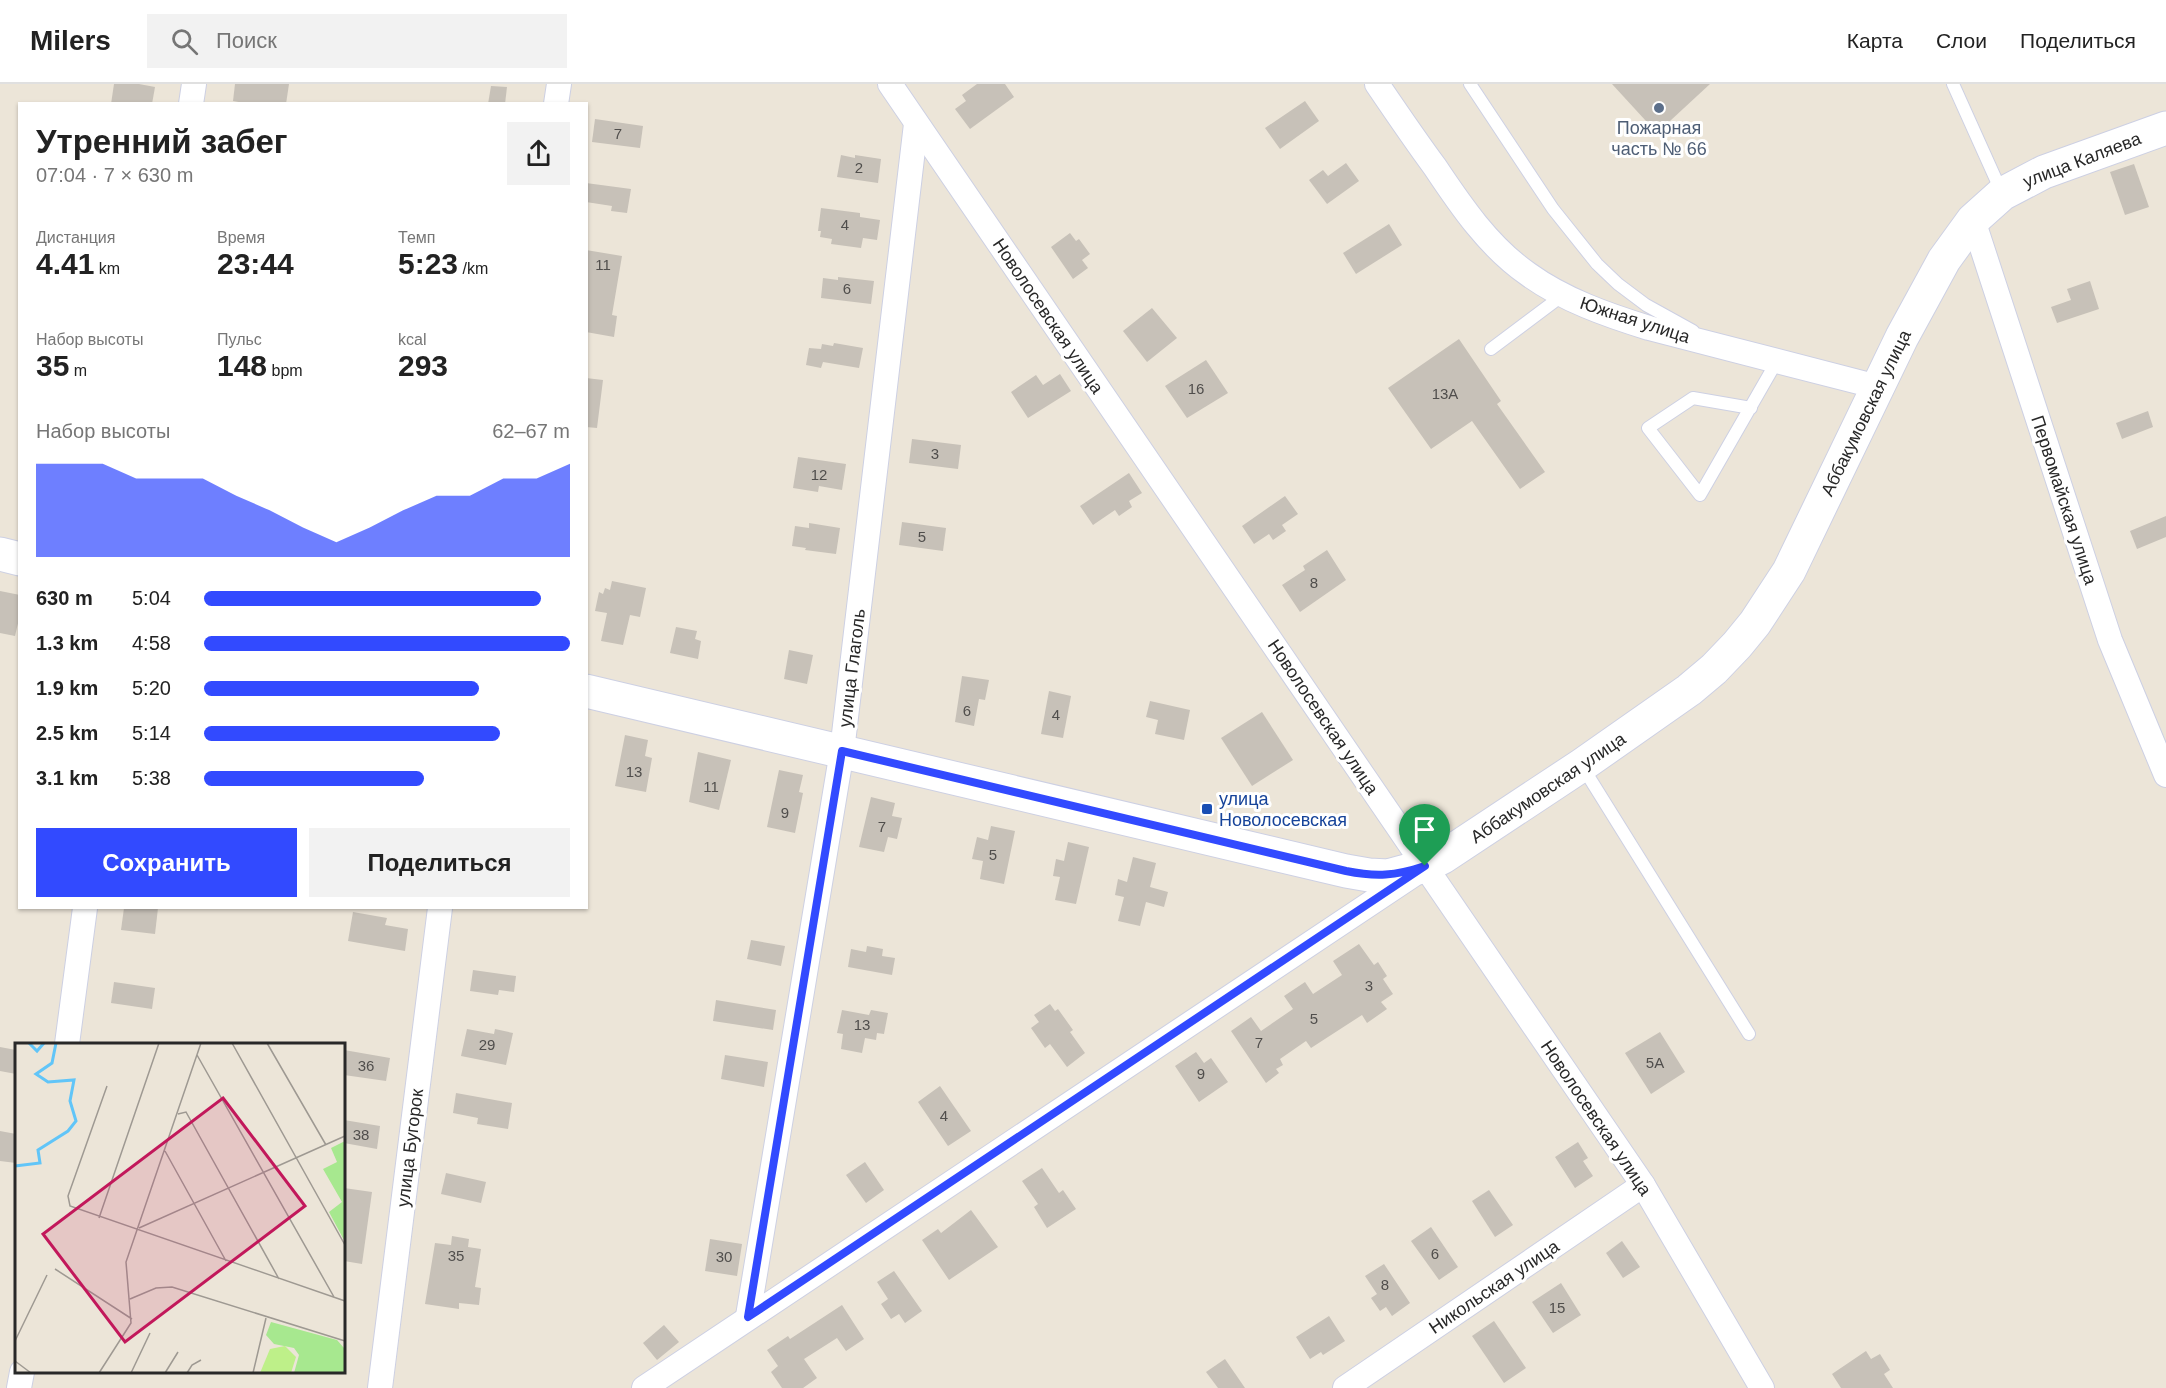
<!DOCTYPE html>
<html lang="ru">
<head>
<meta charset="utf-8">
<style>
	:root { --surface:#fff; --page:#f2f2f2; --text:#222; --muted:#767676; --line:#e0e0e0; --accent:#324aff }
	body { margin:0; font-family:Helvetica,sans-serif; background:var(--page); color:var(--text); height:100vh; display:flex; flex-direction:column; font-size:22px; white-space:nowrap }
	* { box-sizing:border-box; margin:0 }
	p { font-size:20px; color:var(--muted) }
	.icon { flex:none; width:33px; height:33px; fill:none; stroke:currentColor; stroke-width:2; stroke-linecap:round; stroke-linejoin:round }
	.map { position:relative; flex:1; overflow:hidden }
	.details { position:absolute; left:18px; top:18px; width:570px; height:807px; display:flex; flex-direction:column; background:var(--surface); border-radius:0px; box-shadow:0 2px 4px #0004 }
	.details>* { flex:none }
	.pin { position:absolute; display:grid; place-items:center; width:51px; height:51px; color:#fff; margin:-62px -26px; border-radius:50% 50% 50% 0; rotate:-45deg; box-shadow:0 0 6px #0007 }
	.pin .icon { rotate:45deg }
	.round { display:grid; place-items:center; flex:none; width:63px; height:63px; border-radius:0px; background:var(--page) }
	.head { display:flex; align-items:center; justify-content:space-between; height:102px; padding:0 18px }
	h1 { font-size:33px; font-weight:700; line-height:45px }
	.metrics { display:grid; grid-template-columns:repeat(3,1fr); gap:9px; height:102px; padding:6px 18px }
	.metrics div { display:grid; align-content:center }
	.metrics b { font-size:30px; font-weight:700 }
	.metrics small { font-size:16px; font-weight:400 }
	.metrics p { font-size:16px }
	.chart { height:168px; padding:12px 18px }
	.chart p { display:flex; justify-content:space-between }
	.chart svg { width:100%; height:108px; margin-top:6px; fill:var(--accent); opacity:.7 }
	.button { display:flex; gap:12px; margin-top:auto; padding:12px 18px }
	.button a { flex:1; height:69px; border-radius:0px; background:var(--accent); color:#fff; font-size:24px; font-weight:700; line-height:69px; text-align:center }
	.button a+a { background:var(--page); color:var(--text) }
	ul { padding:0 18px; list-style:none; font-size:20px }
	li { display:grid; grid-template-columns:96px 72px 1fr; align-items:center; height:45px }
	li i { height:15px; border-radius:8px; background:var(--accent) }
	header { display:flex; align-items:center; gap:36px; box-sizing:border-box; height:84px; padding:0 30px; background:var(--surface); border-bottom:2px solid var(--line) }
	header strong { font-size:28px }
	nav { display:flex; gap:33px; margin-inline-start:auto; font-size:21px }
	.search { width:420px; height:54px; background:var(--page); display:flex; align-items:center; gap:15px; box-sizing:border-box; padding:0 21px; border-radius:0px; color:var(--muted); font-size:22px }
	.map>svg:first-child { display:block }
	.building { fill:#c7c1b8 }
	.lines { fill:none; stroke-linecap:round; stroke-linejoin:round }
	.lane-casing { stroke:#cdd0e3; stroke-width:14 }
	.street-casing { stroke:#cdd0e3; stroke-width:26 }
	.secondary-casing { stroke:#cdd0e3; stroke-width:35 }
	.lane { stroke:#fff; stroke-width:12 }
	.street { stroke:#fff; stroke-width:24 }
	.secondary { stroke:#fff; stroke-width:33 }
	.route-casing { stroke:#fff; stroke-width:12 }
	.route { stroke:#324aff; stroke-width:8 }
	.service-dot { fill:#5c6f8a; stroke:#fff; stroke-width:2 }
	.transit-dot { fill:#1a4fb4; stroke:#fff; stroke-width:2 }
	.labels { text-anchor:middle; stroke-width:6; stroke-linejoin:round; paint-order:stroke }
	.number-label { font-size:15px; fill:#504e4c }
	.service-label { font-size:18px; fill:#4e5e75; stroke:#fff }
	.street-label { font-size:18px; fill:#282828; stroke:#fff }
	.transit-label { font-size:18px; fill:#164399; stroke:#fff; text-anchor:start }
	.inset-river { fill:none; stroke:#61c5f8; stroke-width:3 }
	.inset-road { fill:none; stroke:#9e9992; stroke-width:1.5 }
	.view { fill:#c2185b; fill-opacity:0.15; stroke:#c2185b; stroke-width:3 }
	.inset-edge { fill:none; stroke:#282828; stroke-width:3 }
</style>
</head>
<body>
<header>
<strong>Milers</strong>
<div class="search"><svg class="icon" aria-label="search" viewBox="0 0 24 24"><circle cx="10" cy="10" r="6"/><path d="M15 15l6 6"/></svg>Поиск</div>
<nav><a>Карта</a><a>Слои</a><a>Поделиться</a></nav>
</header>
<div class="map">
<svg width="2166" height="1304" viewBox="0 0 2166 1304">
	<rect width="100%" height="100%" fill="#ece5d8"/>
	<g class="building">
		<polygon points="114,0 139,0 155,3 152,20 111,20"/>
		<polygon points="235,0 289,0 286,20 250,20 233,17"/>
		<polygon points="977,0 1005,0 1014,13 970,45 955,25 966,17 962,11"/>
		<polygon points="1612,0 1710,0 1657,49"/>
		<polygon points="491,2 507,3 505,20 488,20"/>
		<polygon points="1305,17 1319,37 1280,65 1265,44"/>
		<polygon points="595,35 643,42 640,64 592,58"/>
		<polygon points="841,71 855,74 855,71 881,75 878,99 837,93"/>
		<polygon points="1346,79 1359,97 1327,120 1309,96 1323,86 1328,92"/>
		<polygon points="2134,80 2149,123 2125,131 2110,88"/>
		<polygon points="586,99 631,105 627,129 611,127 612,122 586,118"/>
		<polygon points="821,124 860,129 860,133 880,136 877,156 863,154 861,164 831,160 832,155 820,153 821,147 818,147"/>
		<polygon points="1389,140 1402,161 1356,190 1343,169"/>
		<polygon points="1070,149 1076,157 1079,155 1090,170 1082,176 1088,184 1073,195 1051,163"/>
		<polygon points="586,166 622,172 612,231 617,232 614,253 586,248"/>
		<polygon points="838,193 874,197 871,220 821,214 823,194 838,196"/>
		<polygon points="2090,197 2099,225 2057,239 2051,223 2071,216 2067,205"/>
		<polygon points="1152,224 1177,254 1147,278 1123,247"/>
		<polygon points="1459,255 1501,317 1497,320 1545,388 1520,405 1472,337 1431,365 1388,304"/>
		<polygon points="834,259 863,264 859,284 823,278 821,284 806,281 809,264 821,265 822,260 833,262"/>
		<polygon points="1206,276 1228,309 1187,334 1165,302"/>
		<polygon points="1060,290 1071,307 1028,334 1011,308 1036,291 1043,301"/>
		<polygon points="586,294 603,296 597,344 586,343"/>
		<polygon points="2148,327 2153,343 2122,355 2116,339"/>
		<polygon points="912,355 961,361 958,385 909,379"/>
		<polygon points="798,373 846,380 842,406 819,402 818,408 793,404"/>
		<polygon points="1129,389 1142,409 1129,417 1132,423 1119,432 1115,426 1093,441 1080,422"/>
		<polygon points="1285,412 1298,430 1282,441 1286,447 1273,456 1269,450 1254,460 1242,442"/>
		<polygon points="2166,432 2166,453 2137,465 2130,447"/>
		<polygon points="902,438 946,444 943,467 899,461"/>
		<polygon points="809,439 840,444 836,470 805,466 806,464 792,462 795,442 809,444"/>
		<polygon points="1327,466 1346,496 1300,528 1282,501 1305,486 1303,482"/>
		<polygon points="612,497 646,504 640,533 630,531 623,561 601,557 607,529 595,527 599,508 603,510 605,504 610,506"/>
		<polygon points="0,507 20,511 20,531 15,552 0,549"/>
		<polygon points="676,543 697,547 695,555 701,557 698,575 670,569"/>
		<polygon points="789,566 813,571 807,600 784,595"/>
		<polygon points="962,592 989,596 985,616 979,615 974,642 955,638"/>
		<polygon points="1049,607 1071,612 1063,654 1041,650"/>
		<polygon points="1150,617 1190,626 1184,656 1155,650 1158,636 1146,633"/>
		<polygon points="1262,628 1293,676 1252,702 1221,654"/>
		<polygon points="625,651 648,656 645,672 652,674 646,708 615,702"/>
		<polygon points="698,668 731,676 719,726 689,718"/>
		<polygon points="779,686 803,691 799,708 803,709 795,749 767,743"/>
		<polygon points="871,713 895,719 892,732 902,734 897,755 888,753 884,768 859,763"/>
		<polygon points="991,742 1015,747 1004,800 980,795 983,777 972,775 977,753 988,756"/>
		<polygon points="1068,758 1089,763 1076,820 1055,816 1060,793 1053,792 1056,775 1064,777"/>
		<polygon points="1133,773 1156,779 1150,803 1168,808 1164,823 1146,818 1140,842 1118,837 1124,813 1115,811 1118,795 1127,798"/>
		<polygon points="124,824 158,824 155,850 121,846"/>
		<polygon points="353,828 387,834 385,841 408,845 405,867 348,857"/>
		<polygon points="751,856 785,862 781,882 747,875"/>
		<polygon points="1359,860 1374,881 1378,878 1387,892 1383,895 1393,910 1381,918 1387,925 1367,939 1362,931 1311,964 1306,957 1280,975 1283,981 1276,985 1279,989 1266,999 1231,947 1251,933 1261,947 1293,925 1284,912 1305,898 1313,910 1342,891 1333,877"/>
		<polygon points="867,862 883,865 882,872 895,874 892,891 848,883 851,865 866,868"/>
		<polygon points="473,886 516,892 514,908 499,906 498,911 470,907"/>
		<polygon points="114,898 155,904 152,925 111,919"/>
		<polygon points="716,916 776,926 773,946 713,937"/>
		<polygon points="1050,920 1055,927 1058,925 1073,946 1070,948 1085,969 1067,983 1050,960 1045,964 1031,944 1039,938 1034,931"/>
		<polygon points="842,926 869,931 871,926 888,929 884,950 877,949 876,956 865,954 862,969 841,965 843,950 837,949"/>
		<polygon points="467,945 494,950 495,945 513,949 506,981 461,972"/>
		<polygon points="1660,948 1685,988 1651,1010 1625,969"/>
		<polygon points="0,963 16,966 16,990 0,987"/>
		<polygon points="344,966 390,974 386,997 344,991"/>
		<polygon points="1196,968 1204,979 1211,974 1228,998 1199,1018 1175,982"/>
		<polygon points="725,971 768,978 764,1003 721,995"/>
		<polygon points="940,1002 971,1047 948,1062 918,1018"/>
		<polygon points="456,1009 512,1019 508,1045 477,1040 478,1034 453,1029"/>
		<polygon points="344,1036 380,1042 377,1065 344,1059"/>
		<polygon points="0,1047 16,1050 16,1079 0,1077"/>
		<polygon points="1578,1058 1588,1074 1583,1077 1593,1092 1575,1104 1555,1073"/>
		<polygon points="865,1078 884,1106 866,1119 846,1091"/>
		<polygon points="1042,1084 1059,1109 1063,1106 1076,1125 1047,1144 1034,1123 1038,1120 1022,1097"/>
		<polygon points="446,1089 486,1098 481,1119 441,1110"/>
		<polygon points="344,1104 372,1108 362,1180 344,1177"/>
		<polygon points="1489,1106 1513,1141 1495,1153 1472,1117"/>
		<polygon points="971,1126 998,1163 949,1196 922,1156 938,1145 941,1149"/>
		<polygon points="1431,1143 1458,1183 1439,1196 1411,1157"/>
		<polygon points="452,1152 469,1155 468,1163 481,1165 475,1203 481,1204 479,1221 459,1219 459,1225 425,1220 435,1159 451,1161"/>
		<polygon points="710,1155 742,1160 737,1192 705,1187"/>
		<polygon points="1622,1157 1640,1183 1623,1194 1606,1169"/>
		<polygon points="1384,1180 1410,1219 1392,1232 1386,1223 1380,1227 1371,1214 1377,1210 1365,1192"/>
		<polygon points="894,1187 922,1227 905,1239 899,1230 891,1235 881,1220 888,1215 877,1198"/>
		<polygon points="1561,1199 1581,1231 1553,1249 1532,1218"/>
		<polygon points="842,1221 864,1255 846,1267 837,1254 804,1275 817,1294 803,1304 782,1304 771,1288 778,1282 767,1266 788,1252 790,1255"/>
		<polygon points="1329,1232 1345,1257 1323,1271 1321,1268 1310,1275 1296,1253"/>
		<polygon points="1494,1237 1526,1284 1504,1299 1472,1252"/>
		<polygon points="664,1241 679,1258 657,1276 643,1259"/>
		<polygon points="1866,1267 1871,1275 1880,1270 1890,1286 1884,1290 1893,1304 1841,1304 1832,1290"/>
		<polygon points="1225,1275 1245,1304 1218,1304 1206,1288"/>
	</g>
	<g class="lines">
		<defs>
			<g id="lane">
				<polyline points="1470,0 1553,125 1597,180 1618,200 1646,221 1693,247"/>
				<polyline points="1953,0 2002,109"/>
				<polyline points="1491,265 1563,211"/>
				<polyline points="1751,324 1693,314 1648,344 1700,411 1777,277"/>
				<polyline points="1582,682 1749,950"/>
			</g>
			<g id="street">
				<polyline points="890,0 1643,1101 1762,1304"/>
				<path d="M1377,0C1396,28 1415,56 1435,83C1461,122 1489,163 1528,190C1564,216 1607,231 1649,244L1878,303"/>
				<polyline points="191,20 194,0"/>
				<polyline points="556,20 559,0"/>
				<polyline points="1973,136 2110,556 2166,691"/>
				<polyline points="67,960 85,824"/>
				<polyline points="748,1232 842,667 916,40"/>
				<polyline points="19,1304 22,1288"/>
				<polyline points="380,1304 440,824"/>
				<polyline points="644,1304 1413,791"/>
				<polyline points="1345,1304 1643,1101"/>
			</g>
			<g id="secondary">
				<polyline points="0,470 20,475"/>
				<polyline points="586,607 1346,787 1369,791 1388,792 1425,782 1443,773 1582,681 1689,606 1714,585 1737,561 1755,539 1789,487 1902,253 1944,176 1973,136 2002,110 2044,88 2166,44"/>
			</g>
		</defs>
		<use href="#lane" class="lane-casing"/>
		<use href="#street" class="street-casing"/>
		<use href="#secondary" class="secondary-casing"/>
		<use href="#lane" class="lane"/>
		<use href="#street" class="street"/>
		<use href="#secondary" class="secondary"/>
	</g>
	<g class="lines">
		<defs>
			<path id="route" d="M842,667L1346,787C1376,793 1395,792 1425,782L748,1233Z"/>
		</defs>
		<use href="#route" class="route-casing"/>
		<use href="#route" class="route"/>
	</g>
	<circle class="service-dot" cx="1659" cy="24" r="6"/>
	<rect class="transit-dot" x="1201" y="719" width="12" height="12" rx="3"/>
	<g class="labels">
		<g class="number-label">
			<text x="618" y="55">7</text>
			<text x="859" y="89">2</text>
			<text x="845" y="146">4</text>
			<text x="603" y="186">11</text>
			<text x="847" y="210">6</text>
			<text x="1196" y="310">16</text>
			<text x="1445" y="315">13А</text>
			<text x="935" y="375">3</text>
			<text x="819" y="396">12</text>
			<text x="922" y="458">5</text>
			<text x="1314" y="504">8</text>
			<text x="967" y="632">6</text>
			<text x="1056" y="636">4</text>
			<text x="634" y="693">13</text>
			<text x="711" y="708">11</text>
			<text x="785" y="734">9</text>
			<text x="882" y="748">7</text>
			<text x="993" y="776">5</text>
			<text x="1369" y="907">3</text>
			<text x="1314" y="940">5</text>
			<text x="862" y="946">13</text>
			<text x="1259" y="964">7</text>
			<text x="487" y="966">29</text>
			<text x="1655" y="984">5А</text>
			<text x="366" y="987">36</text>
			<text x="1201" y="995">9</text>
			<text x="944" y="1037">4</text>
			<text x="361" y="1056">38</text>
			<text x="1435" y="1175">6</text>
			<text x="456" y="1177">35</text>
			<text x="724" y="1178">30</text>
			<text x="1385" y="1206">8</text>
			<text x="1557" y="1229">15</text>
		</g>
		<g class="service-label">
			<text x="1659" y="50">Пожарная<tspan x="1659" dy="21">часть № 66</tspan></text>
		</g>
		<g class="street-label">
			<text transform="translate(2082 76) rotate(-21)" y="6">улица Каляева</text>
			<text transform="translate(1048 232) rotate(56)" y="6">Новолосевская улица</text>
			<text transform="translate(1635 236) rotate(18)" y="6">Южная улица</text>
			<text transform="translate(1866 329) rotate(-64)" y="6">Аббакумовская улица</text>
			<text transform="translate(2064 416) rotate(72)" y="6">Первомайская улица</text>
			<text transform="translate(852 584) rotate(-83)" y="6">улица Глаголь</text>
			<text transform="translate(1323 633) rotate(56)" y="6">Новолосевская улица</text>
			<text transform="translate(1548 704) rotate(-34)" y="6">Аббакумовская улица</text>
			<text transform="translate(1596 1034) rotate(56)" y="6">Новолосевская улица</text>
			<text transform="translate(410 1064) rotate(-83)" y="6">улица Бугорок</text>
			<text transform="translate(1494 1203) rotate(-34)" y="6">Никольская улица</text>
		</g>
		<g class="transit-label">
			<text x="1219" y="721">улица<tspan x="1219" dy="21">Новолосевская</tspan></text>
		</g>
	</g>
	<g transform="translate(15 959)">
		<rect width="330" height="330" fill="#ece5d8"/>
		<path d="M330,98V199L314,169L327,159L308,126L322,119L316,105ZM256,279L322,297L329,305L330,330H279L284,312L279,305L259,301L251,292Z" fill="#a7e88f"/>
		<path d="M270,303L281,314L276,330H245L255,306Z" fill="#bef089"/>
		<path class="inset-river" d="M14,0L22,8L29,0M0,123L25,120L23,107L53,88L61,78L55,58L59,37L33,39L21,31L37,20L41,0"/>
		<path class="inset-road" d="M217,0L330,202M252,0L311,102M182,12L319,254M92,43L53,153L55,163L330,258M163,71L171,69L264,236M150,108L211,218M84,175L144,0M124,185L330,93M40,226L117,276M115,256L141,245L157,244L330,298M0,298L32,232M0,318L16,330M84,330L116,280L111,219L186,0M116,330L135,290M150,330L163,309M172,330L177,322L186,317M238,330L251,275"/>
		<path class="view" d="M208,55L290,163L110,299L28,191Z"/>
		<rect width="330" height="330" class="inset-edge"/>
	</g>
</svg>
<div class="pin" style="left:1425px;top:782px;background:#1e9e55"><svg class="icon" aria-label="arrive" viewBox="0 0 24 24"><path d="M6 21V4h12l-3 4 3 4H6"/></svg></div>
<section class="details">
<div class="head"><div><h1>Утренний забег</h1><p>07:04 · 7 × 630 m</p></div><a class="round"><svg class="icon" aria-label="share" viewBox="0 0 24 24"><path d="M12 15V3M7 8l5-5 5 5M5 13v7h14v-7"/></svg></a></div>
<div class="metrics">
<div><p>Дистанция</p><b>4.41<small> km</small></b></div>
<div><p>Время</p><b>23:44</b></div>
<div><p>Темп</p><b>5:23<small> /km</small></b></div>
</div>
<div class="metrics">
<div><p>Набор высоты</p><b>35<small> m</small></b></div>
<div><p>Пульс</p><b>148<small> bpm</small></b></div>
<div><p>kcal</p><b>293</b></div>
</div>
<div class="chart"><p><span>Набор высоты</span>62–67 m</p>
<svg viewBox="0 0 160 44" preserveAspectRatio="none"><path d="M0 44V6L10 6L20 6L30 12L40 12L50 12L60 19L70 25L80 32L90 38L100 32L110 25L120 19L130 19L140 12L150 12L160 6V44z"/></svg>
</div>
<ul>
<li><b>630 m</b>5:04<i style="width:92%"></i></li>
<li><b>1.3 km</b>4:58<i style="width:100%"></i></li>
<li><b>1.9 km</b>5:20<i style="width:75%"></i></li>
<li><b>2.5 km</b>5:14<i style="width:81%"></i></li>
<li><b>3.1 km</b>5:38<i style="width:60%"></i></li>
</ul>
<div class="button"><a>Сохранить</a><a>Поделиться</a></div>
</section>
</div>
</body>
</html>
